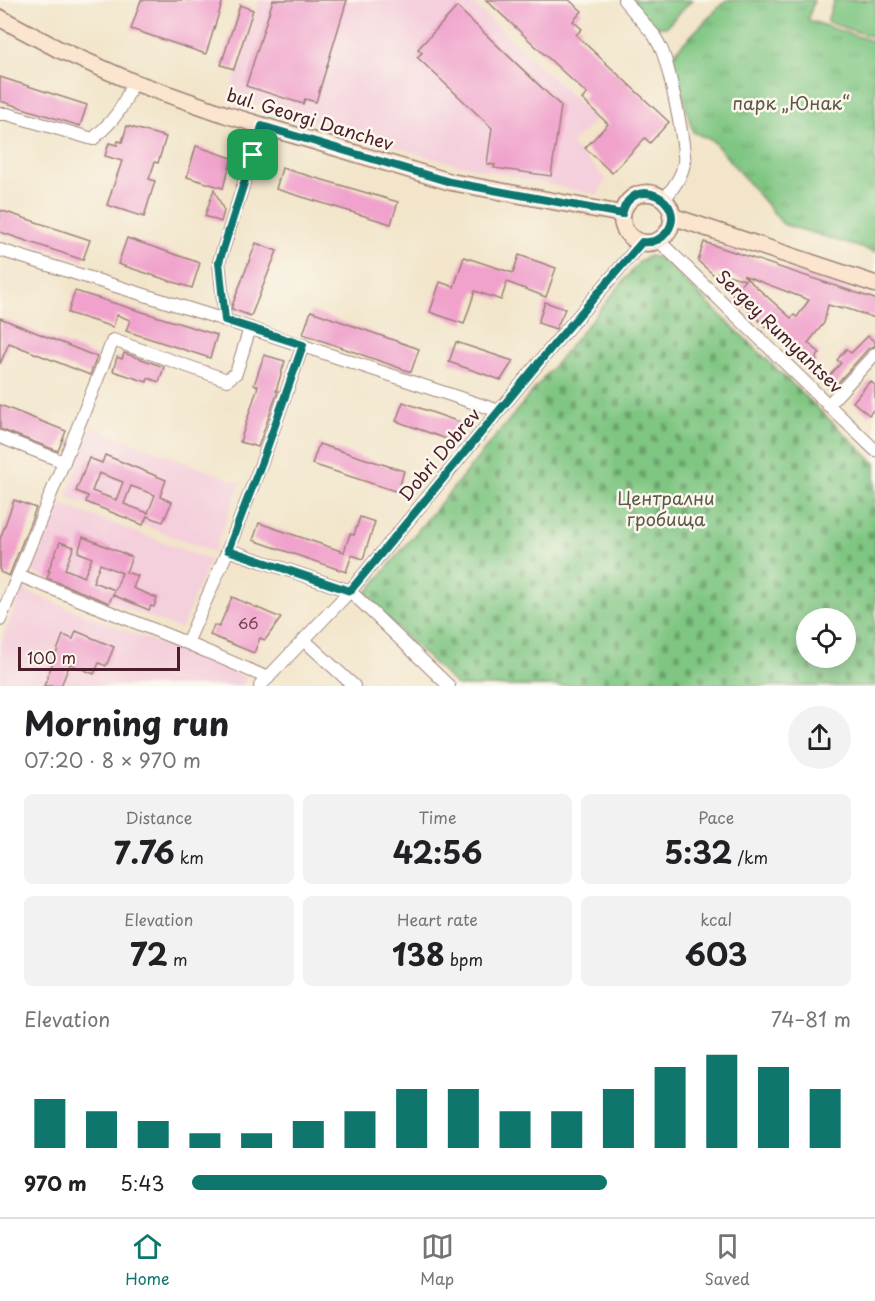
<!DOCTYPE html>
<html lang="en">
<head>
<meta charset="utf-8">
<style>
	:root { --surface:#fff; --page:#f2f2f2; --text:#202124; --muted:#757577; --line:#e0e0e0; --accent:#0f766e }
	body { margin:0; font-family:"Playpen Sans",sans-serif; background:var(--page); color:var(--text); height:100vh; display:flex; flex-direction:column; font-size:22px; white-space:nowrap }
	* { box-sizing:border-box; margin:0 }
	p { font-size:20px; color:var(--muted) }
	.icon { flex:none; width:33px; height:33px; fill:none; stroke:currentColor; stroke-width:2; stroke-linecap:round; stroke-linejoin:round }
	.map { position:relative; height:686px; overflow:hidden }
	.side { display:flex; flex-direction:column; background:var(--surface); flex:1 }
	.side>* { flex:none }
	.tools { position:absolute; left:796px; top:608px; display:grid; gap:12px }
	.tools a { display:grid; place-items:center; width:60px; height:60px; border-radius:50%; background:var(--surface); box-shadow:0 3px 15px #0003; font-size:30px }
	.scale { position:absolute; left:18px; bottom:15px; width:162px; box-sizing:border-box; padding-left:6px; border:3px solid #4a1f2b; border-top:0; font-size:16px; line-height:21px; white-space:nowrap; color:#4a1f2b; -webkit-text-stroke:4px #fbf7ec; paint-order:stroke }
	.pin { position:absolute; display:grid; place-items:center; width:51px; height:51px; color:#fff; margin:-26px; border-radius:12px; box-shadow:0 3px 9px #0006 }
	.round { display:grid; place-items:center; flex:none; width:63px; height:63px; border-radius:32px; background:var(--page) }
	.overview { display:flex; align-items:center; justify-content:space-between; height:102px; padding:0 24px }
	h1 { font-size:33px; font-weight:700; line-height:45px }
	.metrics { display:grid; grid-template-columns:repeat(3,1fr); gap:9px; height:102px; padding:6px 24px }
	.metrics div { display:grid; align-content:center; border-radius:9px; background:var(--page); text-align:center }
	.metrics b { font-size:30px; font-weight:700 }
	.metrics small { font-size:16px; font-weight:400 }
	.metrics p { font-size:16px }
	.chart { height:168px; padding:12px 24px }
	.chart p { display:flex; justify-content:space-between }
	.chart svg { width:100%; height:108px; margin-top:6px; stroke:var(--accent); stroke-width:6 }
	ul { padding:0 24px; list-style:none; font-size:20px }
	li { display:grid; grid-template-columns:96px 72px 1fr; align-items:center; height:45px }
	li i { height:15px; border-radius:8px; background:var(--accent) }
	.menu { display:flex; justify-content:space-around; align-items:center; height:84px; border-top:2px solid var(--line); background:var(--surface); font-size:16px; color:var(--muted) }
	.menu a { display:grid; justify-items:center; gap:3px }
	.menu .current { color:var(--accent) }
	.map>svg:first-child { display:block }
	.built { fill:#f4cfdc; fill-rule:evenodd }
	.grass { fill:url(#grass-tufts); stroke:#647256; stroke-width:1.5 }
	.cemetery { fill:url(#cemetery-stones); stroke:#647256; stroke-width:1.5; fill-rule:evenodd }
	.pitch { fill:#7fc682; stroke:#647256; stroke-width:1.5 }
	.building { fill:#f0a2cc; fill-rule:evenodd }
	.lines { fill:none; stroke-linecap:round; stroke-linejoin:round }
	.street-casing { stroke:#9e827a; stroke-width:14 }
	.secondary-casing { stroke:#9e827a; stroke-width:19 }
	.street { stroke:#fff; stroke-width:12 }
	.secondary { stroke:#fbe5cf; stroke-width:16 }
	.route-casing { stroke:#fff; stroke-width:12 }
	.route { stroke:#0f766e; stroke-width:8 }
	.labels { text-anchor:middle; stroke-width:5; stroke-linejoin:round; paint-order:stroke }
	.number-label { font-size:15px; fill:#744053 }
	.park-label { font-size:18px; fill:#5d5949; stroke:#fbf7ec }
	.street-label { font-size:18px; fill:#4a1f2b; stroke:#fbf7ec }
</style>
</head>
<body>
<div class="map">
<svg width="875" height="686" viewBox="0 0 875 686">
	<defs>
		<pattern id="grass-tufts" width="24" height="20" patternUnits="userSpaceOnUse" patternTransform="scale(1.5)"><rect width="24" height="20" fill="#7fc682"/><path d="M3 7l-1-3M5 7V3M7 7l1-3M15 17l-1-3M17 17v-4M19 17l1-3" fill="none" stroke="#6aa06b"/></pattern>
		<pattern id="cemetery-stones" width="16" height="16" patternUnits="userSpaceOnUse" patternTransform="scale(1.5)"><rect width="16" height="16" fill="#7fc682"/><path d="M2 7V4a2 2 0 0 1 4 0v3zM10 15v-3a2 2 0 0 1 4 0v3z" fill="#6aa06b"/></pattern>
	</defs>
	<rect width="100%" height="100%" fill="#fbf7ec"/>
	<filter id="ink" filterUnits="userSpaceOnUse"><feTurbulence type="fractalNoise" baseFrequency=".0167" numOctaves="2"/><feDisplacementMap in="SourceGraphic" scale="12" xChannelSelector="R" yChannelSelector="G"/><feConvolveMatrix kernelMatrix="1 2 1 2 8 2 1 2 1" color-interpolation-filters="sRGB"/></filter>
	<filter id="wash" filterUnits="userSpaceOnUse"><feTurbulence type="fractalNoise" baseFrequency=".008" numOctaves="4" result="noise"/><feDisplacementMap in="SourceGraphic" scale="24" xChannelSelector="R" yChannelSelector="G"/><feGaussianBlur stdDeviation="1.35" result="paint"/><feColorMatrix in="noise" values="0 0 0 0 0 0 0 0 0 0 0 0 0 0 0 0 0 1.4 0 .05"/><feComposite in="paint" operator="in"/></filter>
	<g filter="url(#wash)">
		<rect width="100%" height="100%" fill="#f2e5ca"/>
		<g class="built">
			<polygon points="259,0 469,0 596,119 571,144 606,179 598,195 431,158 230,95"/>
			<polygon points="92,427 240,483 214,552 66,496"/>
			<polygon points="61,504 210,560 181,629 32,572"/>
			<path d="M22,590L248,678L241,686H61L69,668L54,662L44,686H0V645ZM76,631L114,647L106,666L99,663L94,674L54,657L62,635L73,639Z"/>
		</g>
		<g class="grass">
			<path d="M631,0H692L666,27C650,30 641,11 631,0Z"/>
			<polygon points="726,0 814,0 808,20 875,42 875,252 783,224 713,141 693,132 671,56"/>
		</g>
		<path class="cemetery" d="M649,256L659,258L670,267L875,463V686H457L364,596L640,261ZM807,618H846V657H807Z"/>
		<polygon class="pitch" points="834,0 875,0 875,38 827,22"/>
		<g id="blocks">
			<g class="building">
				<polygon points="141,0 223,0 206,54 131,29"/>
				<polygon points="273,0 347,0 316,102 305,99 303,104 246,86"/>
				<polygon points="486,0 569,0 582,11 573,21 582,29 576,35 669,122 650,143 645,138 612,173 585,148 608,124 582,99 587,94"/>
				<polygon points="240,5 253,10 234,69 221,65"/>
				<polygon points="457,7 561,106 551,176 494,168 495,165 487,164 492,128 417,57 422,53 418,49"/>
				<polygon points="0,77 87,105 80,126 0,101"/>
				<polygon points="127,126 166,137 158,163 155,162 149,179 155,181 144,217 107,205 122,161 105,156 109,143 117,145 118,141 122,142"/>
				<polygon points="196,146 232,158 223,188 187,177"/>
				<polygon points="282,168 398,202 391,224 276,189"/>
				<polygon points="214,189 224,211 221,222 205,216"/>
				<polygon points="0,210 90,240 83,260 0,232"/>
				<polygon points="127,238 200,263 192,288 118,264"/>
				<path d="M704,242L875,299V318L842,307V309L828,305L824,323L808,343L820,353L815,359L817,361L811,368L789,345L791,342L770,324L766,327L732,294L745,280L718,272L715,276L698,261ZM743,275L793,294L809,300L797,317L794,315L791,318Z"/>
				<polygon points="256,243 277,251 251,316 232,309 232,306"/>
				<polygon points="519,255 556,268 546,297 507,282 501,300 475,291 464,324 430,312 440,282 454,287 464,257 513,273"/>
				<polygon points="75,291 217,335 210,358 126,331 130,320 117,315 113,327 68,313"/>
				<polygon points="545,302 565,309 556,329 538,323"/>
				<polygon points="311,311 419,349 411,372 303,334"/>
				<polygon points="0,318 97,357 90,375 9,343 0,364"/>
				<polygon points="868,336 875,342 875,346 869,348 831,390 823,383 841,363 837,360 846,349 851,353"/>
				<polygon points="456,342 513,361 501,380 449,362"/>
				<polygon points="124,353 164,367 159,382 148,378 147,382 113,371 117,357 122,359"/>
				<polygon points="264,355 285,361 276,391 278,391 258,447 240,442 258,386 254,385"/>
				<polygon points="870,381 875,385 875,408 869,415 853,402"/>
				<polygon points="403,402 462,423 455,442 396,421"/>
				<polygon points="0,405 66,431 58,451 0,429"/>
				<polygon points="319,444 404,471 398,492 312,464"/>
				<path d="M105,455L166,480L160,497L172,502L163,522L147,516L143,525L86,502L88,496L76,491L89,458L102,463ZM99,473L123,482L116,500L92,491ZM131,486L155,495L148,513L124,504Z"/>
				<polygon points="14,500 36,508 9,576 0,572 0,539"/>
				<polygon points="360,517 375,522 363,559 352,555 346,572 253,540 259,523 344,552 350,534 354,535"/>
				<path d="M83,537L132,557L126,572L138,576L133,588L157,598L154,607L151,606L149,610L113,595L114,592L109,603L47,578L50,571H48L60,542L74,547L65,569L84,577L92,558L78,552ZM100,564L122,573L115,590L93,582Z"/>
				<polygon points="232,597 281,618 265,640 260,638 254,653 210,635 214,625 219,627"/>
				<polygon points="76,631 114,647 106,666 99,663 94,674 70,664 61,686 44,686 63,635 73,639"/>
			</g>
		</g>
	</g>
	<g filter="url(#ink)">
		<use href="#blocks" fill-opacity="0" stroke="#9e827a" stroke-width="1.5"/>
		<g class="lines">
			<defs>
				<g id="street">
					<path d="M624,0L654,35L661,48C669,66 686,146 684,163C682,177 672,189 664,200"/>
					<path d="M0,114H7L93,139C115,119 122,110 133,82"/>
					<polyline points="262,126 219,262 225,320 499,411"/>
					<polyline points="658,240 875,450"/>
					<polyline points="0,250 225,320"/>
					<polyline points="303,345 263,459 228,550 350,591 449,686"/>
					<polyline points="828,405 875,354"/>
					<polyline points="0,437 64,462"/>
					<polyline points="18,575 187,643 268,678"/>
					<polyline points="0,620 113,340 227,380 236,373 250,328"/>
					<polyline points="304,640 354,686"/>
					<polyline points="187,643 228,550"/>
					<polyline points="260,686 350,591 556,342 642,242"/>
				</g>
				<g id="secondary">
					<polyline points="0,18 58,49 133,82 227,115 451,182 622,214"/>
					<circle cx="647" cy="218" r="25"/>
					<polyline points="671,216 875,284"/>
				</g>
			</defs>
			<use href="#street" class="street-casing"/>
			<use href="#secondary" class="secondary-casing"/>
			<use href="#street" class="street"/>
			<use href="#secondary" class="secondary"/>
		</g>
	</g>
	<g class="lines" filter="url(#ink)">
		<defs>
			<path id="route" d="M262,126L450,182L622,214C632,172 689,201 667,232C661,240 652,243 642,242L556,342L350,591L228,550L263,459L303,345L225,320L219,262Z"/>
		</defs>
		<use href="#route" class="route-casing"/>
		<use href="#route" class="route"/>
	</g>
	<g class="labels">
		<g class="number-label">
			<text x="248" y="629">66</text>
		</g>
		<g class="park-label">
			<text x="791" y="110">парк „Юнак“</text>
			<text x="666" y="505">Централни<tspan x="666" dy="21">гробища</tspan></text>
		</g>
		<g class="street-label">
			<text transform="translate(310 120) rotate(17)" y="6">bul. Georgi Danchev</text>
			<text transform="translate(779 332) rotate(44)" y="6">Sergey Rumyantsev</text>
			<text transform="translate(440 455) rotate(-50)" y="6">Dobri Dobrev</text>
		</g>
	</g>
</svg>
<div class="tools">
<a><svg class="icon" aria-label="locate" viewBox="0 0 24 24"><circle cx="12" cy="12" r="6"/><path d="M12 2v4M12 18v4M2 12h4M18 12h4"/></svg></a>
</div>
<div class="scale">100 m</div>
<div class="pin" style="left:253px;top:155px;background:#1e9e55"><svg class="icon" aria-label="arrive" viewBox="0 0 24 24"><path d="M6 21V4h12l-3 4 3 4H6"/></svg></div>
</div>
<section class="side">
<div class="overview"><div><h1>Morning run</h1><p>07:20 · 8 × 970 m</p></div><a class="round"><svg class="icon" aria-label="share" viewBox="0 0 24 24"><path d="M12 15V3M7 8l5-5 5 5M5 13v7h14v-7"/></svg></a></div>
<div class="metrics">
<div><p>Distance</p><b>7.76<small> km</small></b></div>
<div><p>Time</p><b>42:56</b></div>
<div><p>Pace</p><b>5:32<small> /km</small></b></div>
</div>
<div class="metrics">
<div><p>Elevation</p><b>72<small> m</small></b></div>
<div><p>Heart rate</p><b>138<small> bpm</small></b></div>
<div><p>kcal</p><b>603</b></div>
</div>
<div class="chart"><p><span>Elevation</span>74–81 m</p>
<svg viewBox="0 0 160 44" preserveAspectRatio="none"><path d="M5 44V24M15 44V29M25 44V33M35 44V38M45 44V38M55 44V33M65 44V29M75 44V20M85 44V20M95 44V29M105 44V29M115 44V20M125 44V11M135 44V6M145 44V11M155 44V20"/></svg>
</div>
<ul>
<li><b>970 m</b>5:43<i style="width:63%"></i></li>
</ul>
</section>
<nav class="menu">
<a class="current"><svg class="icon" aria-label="home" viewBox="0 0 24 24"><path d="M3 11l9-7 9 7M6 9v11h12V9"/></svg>Home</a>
<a><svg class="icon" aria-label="map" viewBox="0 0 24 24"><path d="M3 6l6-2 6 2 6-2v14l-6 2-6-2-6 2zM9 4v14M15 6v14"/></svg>Map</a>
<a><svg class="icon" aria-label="saved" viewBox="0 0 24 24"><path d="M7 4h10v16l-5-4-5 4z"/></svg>Saved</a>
</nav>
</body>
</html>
